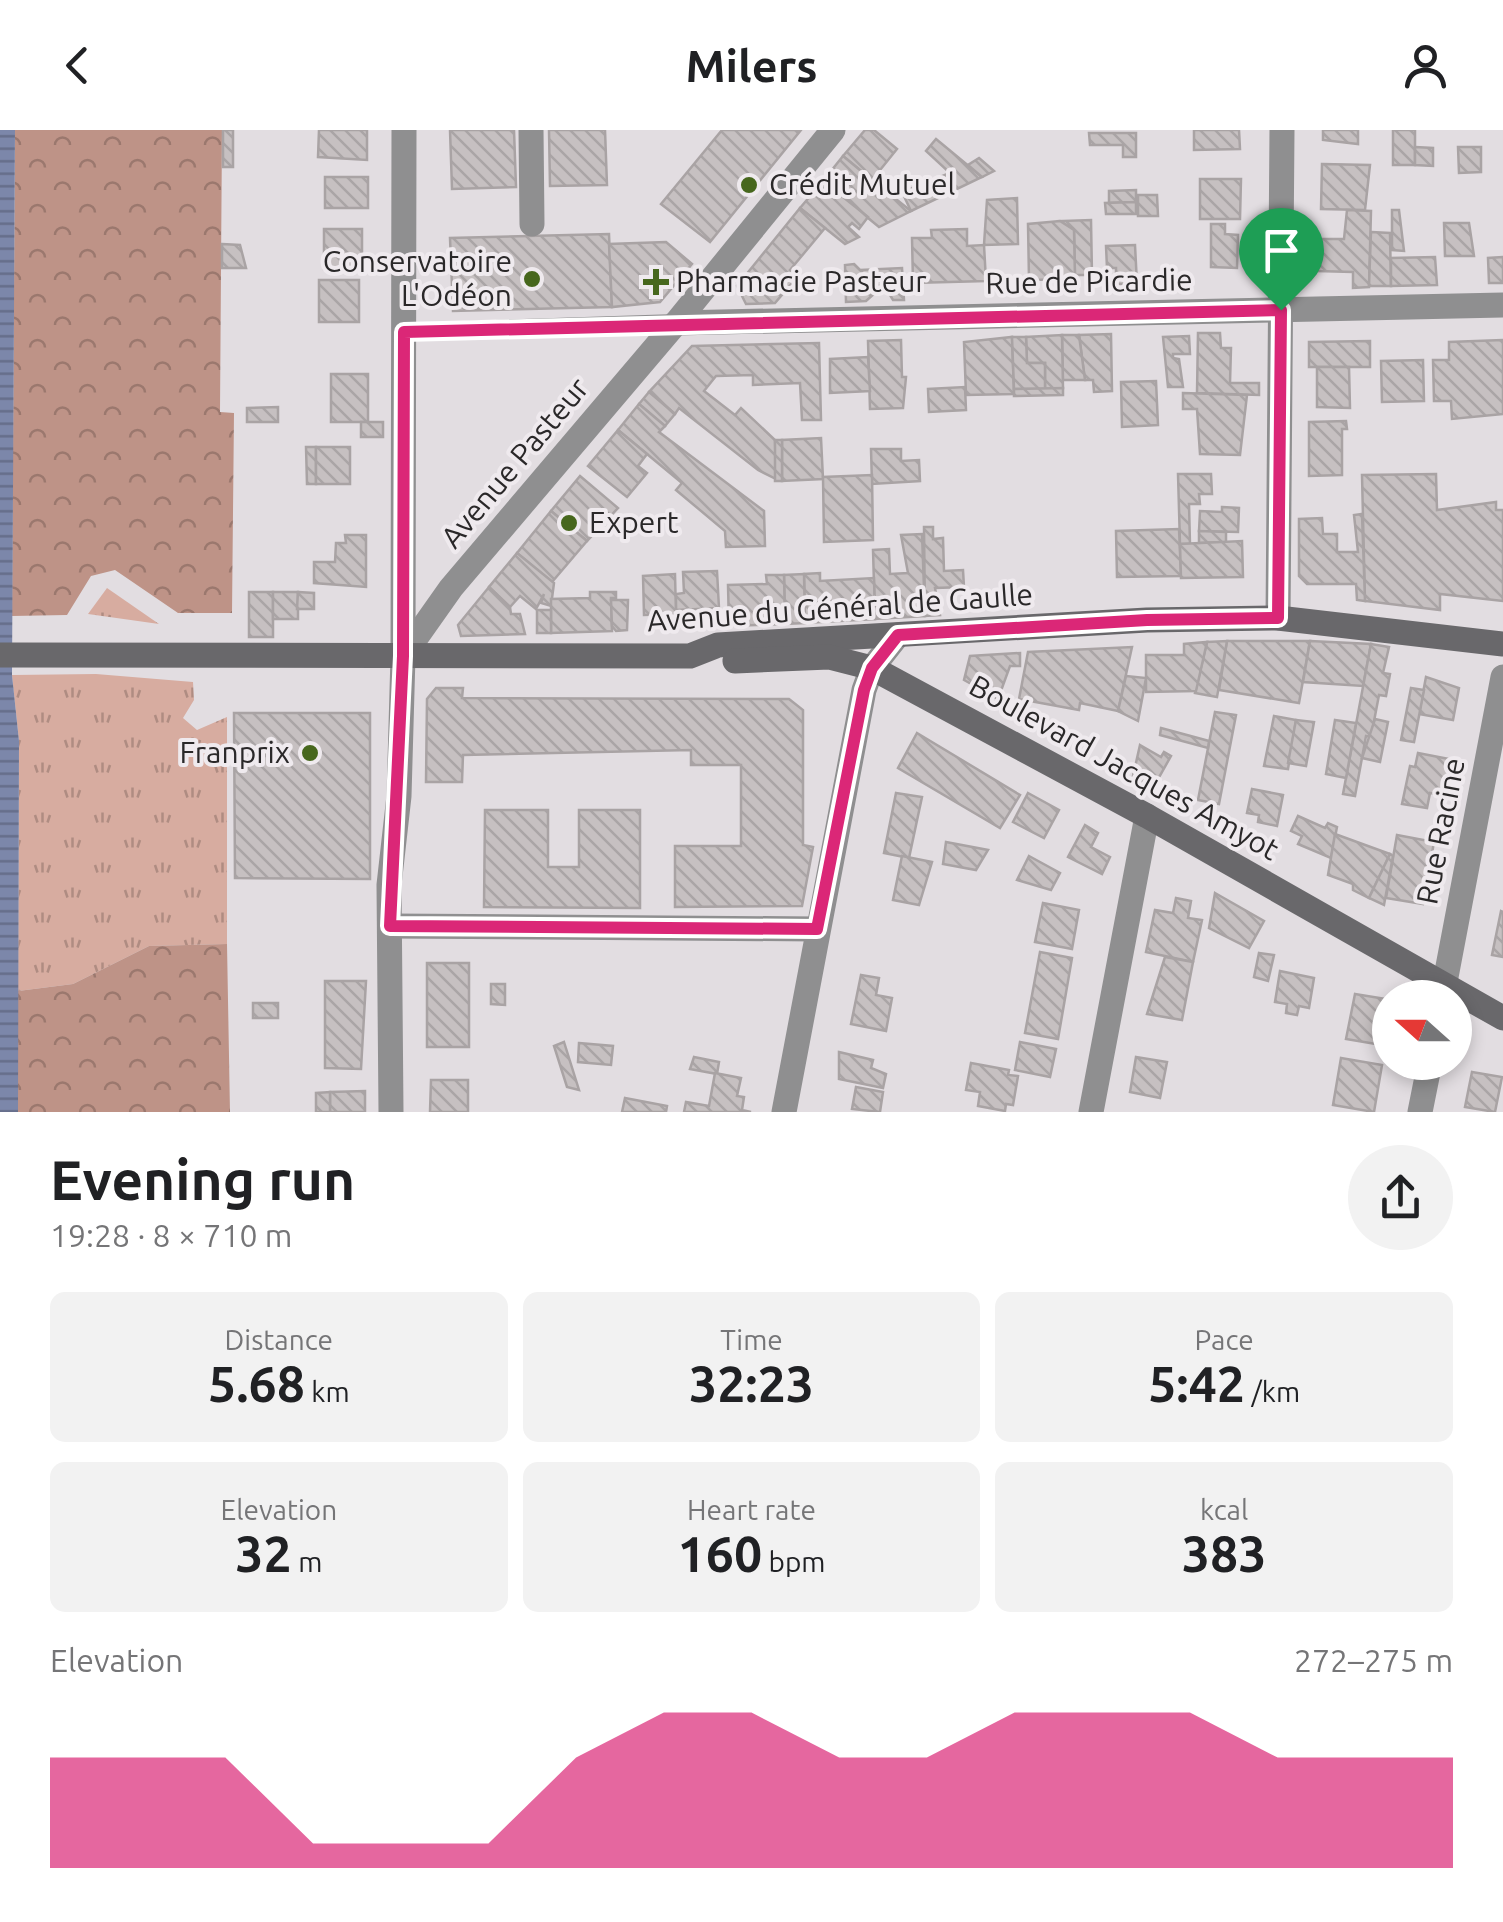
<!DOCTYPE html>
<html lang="en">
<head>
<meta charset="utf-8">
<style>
	:root { --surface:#fff; --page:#f2f2f2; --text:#202124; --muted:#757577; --accent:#db2777 }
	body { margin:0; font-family:Ubuntu,sans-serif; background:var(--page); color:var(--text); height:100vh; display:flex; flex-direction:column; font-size:38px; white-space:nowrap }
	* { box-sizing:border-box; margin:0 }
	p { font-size:32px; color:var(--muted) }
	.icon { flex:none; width:55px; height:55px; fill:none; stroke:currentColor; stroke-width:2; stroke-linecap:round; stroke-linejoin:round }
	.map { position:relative; height:982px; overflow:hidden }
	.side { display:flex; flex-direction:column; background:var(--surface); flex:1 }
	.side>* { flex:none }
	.needle { width:65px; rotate:291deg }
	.fabs { position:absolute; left:1372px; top:850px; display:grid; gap:20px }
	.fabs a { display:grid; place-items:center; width:100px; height:100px; border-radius:50%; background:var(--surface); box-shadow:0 5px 15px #0003; font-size:50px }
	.pin { position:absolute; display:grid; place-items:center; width:85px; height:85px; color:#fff; margin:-102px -42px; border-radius:50% 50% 50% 0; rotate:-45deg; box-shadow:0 0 10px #0007 }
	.pin .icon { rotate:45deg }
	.round { display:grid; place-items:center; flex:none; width:105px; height:105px; border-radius:52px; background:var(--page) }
	.overview { display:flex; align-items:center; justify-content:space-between; height:170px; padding:0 50px }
	h1 { font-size:55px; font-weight:700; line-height:75px }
	.metrics { display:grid; grid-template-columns:repeat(3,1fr); gap:15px; height:170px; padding:10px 50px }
	.metrics div { display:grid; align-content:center; border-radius:15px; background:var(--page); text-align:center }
	.metrics b { font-size:50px; font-weight:700 }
	.metrics small { font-size:28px; font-weight:400 }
	.metrics p { font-size:28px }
	.chart { height:280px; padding:20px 50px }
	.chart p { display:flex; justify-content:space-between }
	.chart svg { width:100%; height:180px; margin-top:10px; fill:var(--accent); opacity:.7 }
	header { display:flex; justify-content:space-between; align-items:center; height:130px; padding:0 50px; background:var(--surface); font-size:45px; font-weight:700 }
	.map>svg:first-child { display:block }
	.grass { fill:url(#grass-tufts) }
	.forest { fill:url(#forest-crowns) }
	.water { fill:url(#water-rules) }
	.building { fill:url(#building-back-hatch); stroke:#a9a3a4; stroke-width:2.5 }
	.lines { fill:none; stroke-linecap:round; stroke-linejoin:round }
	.lane { stroke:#8f8f90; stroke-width:18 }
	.street { stroke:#8f8f90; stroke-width:25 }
	.secondary { stroke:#69686b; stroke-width:25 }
	.route-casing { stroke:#fff; stroke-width:20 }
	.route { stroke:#db2777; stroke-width:12 }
	.poi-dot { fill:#47671d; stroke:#efeaee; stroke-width:4 }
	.labels { text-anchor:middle; stroke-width:8; stroke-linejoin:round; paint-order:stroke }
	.poi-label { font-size:30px; fill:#2a2829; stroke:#efeaee; text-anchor:start }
	.street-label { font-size:30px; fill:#2a2829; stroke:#efeaee }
</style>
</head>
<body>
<header><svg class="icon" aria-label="back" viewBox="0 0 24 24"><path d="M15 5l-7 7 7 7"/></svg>Milers<svg class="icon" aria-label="person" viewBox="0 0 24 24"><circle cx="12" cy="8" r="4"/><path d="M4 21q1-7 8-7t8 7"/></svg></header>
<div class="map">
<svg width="1503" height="982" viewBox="0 0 1503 982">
	<defs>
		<pattern id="grass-tufts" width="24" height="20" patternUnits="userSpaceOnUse" patternTransform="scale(2.5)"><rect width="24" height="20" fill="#d7aca0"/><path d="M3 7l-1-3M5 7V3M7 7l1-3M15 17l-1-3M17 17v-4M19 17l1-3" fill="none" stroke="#af8c82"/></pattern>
		<pattern id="forest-crowns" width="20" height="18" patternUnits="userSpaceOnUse" patternTransform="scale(2.5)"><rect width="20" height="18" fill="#be9387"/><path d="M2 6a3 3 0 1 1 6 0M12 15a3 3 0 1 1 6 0" fill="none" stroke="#9b786e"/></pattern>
		<pattern id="water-rules" width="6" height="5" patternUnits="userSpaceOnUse" patternTransform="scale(2.5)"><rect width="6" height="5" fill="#7c87aa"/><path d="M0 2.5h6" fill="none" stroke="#666e8a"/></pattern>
		<pattern id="building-back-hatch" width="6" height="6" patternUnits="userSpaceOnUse" patternTransform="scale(2.5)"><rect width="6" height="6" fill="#c6c0c1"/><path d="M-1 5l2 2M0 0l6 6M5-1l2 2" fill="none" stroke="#aaa5a6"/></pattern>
	</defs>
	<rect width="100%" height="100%" fill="#e2dde1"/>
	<g class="grass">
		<polygon points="107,458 159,494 88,484"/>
		<polygon points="96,544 193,552 194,570 183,588 197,600 227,587 227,814 149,816 73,854 18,861 19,611 12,545"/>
	</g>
	<g class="forest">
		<polygon points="15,0 222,0 220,282 234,283 232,483 178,483 115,440 91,446 67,485 12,486"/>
		<polygon points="227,814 230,982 18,982 18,861 73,854 149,816"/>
	</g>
	<polygon class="water" points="0,0 15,0 12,545 19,611 18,982 0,982"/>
	<g class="building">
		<rect x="223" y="0" width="10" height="37"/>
		<polygon points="319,0 367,0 367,30 318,27"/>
		<polygon points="450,0 514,0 516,57 452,59"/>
		<polygon points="549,0 605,0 607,55 550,56"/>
		<polygon points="722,0 801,0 710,112 661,74"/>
		<polygon points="865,0 874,0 897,19 872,50 843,26"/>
		<polygon points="1194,0 1239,0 1240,19 1194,20"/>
		<polygon points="1323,0 1358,0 1358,14 1323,10"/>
		<rect x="1393" y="0" width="22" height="35"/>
		<polygon points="1089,3 1136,3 1136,27 1123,27 1123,15 1090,15"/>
		<polygon points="936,9 982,47 911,81 902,62 950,43 926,21"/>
		<polygon points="1415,17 1433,18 1433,36 1415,35"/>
		<polygon points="1458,17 1481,17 1481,42 1459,43"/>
		<polygon points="843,26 872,50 911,81 879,97 823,51"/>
		<polygon points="979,28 994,41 982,47 968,35"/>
		<polygon points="1322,34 1370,35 1365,80 1321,79"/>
		<rect x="325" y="47" width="43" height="31"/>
		<polygon points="1200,49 1241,49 1240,89 1200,89"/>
		<polygon points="823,51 868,87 859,99 852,93 848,97 859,107 845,114 800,78"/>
		<polygon points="1136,60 1136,72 1109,73 1109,61"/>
		<polygon points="1138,65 1157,65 1158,86 1138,86"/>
		<polygon points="1017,68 1018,114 984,115 987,70"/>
		<polygon points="1136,72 1136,84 1106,84 1105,73"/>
		<polygon points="800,78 825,98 790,140 798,146 775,173 746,174 737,156"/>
		<polygon points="1347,80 1371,81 1369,157 1353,158 1353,142 1317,141 1317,109 1344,109"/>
		<polygon points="1392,80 1399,80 1404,121 1392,120"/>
		<polygon points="1091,90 1092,145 1075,145 1074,100 1060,91"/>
		<polygon points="1060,91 1074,100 1075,149 1029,150 1028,94"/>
		<polygon points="1444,93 1469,93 1474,126 1445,126"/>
		<polygon points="1211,94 1225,94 1225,104 1238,105 1237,138 1211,137"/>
		<rect x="324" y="99" width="38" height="40"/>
		<polygon points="967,99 967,116 984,115 986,151 913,153 912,108 932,108 931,100"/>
		<polygon points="1371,102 1390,103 1391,156 1369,156"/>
		<polygon points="609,104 612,177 453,181 450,108"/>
		<polygon points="666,112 692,134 660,172 612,177 609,114"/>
		<polygon points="222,114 240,115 246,138 222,138"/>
		<polygon points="1135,115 1137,154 1116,154 1116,138 1107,138 1106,116"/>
		<polygon points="1435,127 1437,155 1391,156 1391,128"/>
		<polygon points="1503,127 1503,153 1489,153 1488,128"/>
		<polygon points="854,134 860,140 902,138 904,170 893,170 884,155 874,155 875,163 866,171 846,172 845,135"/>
		<rect x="319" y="150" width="40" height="42"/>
		<polygon points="1198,203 1220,203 1221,218 1231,218 1230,253 1259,253 1259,265 1197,263"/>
		<polygon points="1111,204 1112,261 1094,262 1093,250 1085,250 1079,205"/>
		<polygon points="1062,205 1079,205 1085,250 1063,250"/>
		<polygon points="1062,205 1063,258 1045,259 1045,233 1027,233 1026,207"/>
		<polygon points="1189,206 1190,224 1173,224 1173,228 1179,229 1183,257 1168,257 1163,207"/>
		<polygon points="1012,207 1014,264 966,265 964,212"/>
		<polygon points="1012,207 1026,207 1027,233 1045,233 1045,259 1014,259"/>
		<polygon points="901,210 902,247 906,247 903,278 870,279 868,211"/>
		<polygon points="1503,210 1503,284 1452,289 1451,271 1434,271 1433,230 1449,230 1449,212"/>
		<polygon points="1370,211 1370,237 1309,237 1309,212"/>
		<polygon points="819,213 821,290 802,290 800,253 753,255 753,245 716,246 704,261 735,285 741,278 775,310 776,349 758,340 679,278 675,284 649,262 692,216"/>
		<polygon points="868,227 870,261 830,263 830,229"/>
		<polygon points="1423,230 1424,271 1382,272 1381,231"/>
		<polygon points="1317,237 1349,237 1350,278 1317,277"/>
		<rect x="331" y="244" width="37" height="48"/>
		<polygon points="1156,251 1158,295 1122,297 1121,252"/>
		<polygon points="965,257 966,280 929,282 928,259"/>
		<polygon points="1063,258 1063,265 1014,266 1014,259"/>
		<polygon points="649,262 675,284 665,296 639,274"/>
		<polygon points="1183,263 1247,265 1240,325 1200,324 1197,279 1183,279"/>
		<polygon points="639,274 665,296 659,302 764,381 765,416 726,417 725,401 676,360 682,353 618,300"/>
		<polygon points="278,277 278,292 247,292 247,278"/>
		<polygon points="1346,291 1347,299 1342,299 1342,345 1309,346 1309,292"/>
		<rect x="361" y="292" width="22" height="15"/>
		<polygon points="618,300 647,324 638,336 647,343 627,367 588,336"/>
		<polygon points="821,308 823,349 782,351 782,310"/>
		<rect x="775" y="310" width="7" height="41"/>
		<polygon points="306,317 316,317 316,354 307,354"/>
		<rect x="316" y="317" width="34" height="37"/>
		<polygon points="871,319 901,319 901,331 919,330 920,351 872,354"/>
		<polygon points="1178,344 1211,344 1212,364 1199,364 1200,374 1189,374 1190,414 1180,414"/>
		<polygon points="1436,344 1437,380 1496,372 1496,380 1503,380 1503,471 1440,464 1440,480 1365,471 1362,345"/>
		<polygon points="872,345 873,410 824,412 823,347"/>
		<polygon points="580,346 618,378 587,411 551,381"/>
		<polygon points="1222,377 1239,378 1238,402 1199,401 1200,381 1222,382"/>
		<polygon points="551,381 587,411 552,452 517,423"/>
		<polygon points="1362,384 1365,471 1357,470 1356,454 1307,454 1299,446 1299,389 1322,388 1323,404 1337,404 1337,422 1358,422 1354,385"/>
		<polygon points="924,397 933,397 933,409 943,408 944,441 963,440 964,457 935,458 940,485 925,486"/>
		<polygon points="1179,399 1181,446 1117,447 1116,401"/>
		<polygon points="1199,401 1226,402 1226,412 1199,413"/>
		<polygon points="922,404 925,486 875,489 873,420 889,419 890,444 908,443 901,405"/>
		<polygon points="345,405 366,405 366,457 314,453 314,432 335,432 336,413 346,413"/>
		<polygon points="1242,411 1243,447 1181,448 1180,414"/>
		<polygon points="517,423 554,453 551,476 541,473 544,464 536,479 520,466 510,477 489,457"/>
		<polygon points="717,441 719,478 676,480 676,464 684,463 683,442"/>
		<polygon points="820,443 820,451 874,448 875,489 805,493 804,444"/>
		<polygon points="675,444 676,484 644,485 643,446"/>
		<polygon points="804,444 805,493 785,494 784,445"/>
		<polygon points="766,445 784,445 785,494 729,496 728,455 767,454"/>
		<polygon points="489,457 510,477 511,484 520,484 525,504 461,506 458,495"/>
		<rect x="249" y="462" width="24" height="45"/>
		<rect x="273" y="462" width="25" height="27"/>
		<polygon points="298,462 314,463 314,479 297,479"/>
		<polygon points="590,462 616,462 616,468 611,468 612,501 551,503 551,469 590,468"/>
		<polygon points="611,470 628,470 627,500 616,501 612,496"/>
		<rect x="537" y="480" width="14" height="23"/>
		<polygon points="1227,511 1310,511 1299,573 1219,560"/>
		<polygon points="1227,511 1217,567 1195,563 1207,512"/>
		<polygon points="1310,511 1371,514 1363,556 1303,552"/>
		<polygon points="1207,512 1196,561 1146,562 1146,525 1184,525 1184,514"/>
		<polygon points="1371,514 1389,517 1383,543 1390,544 1386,566 1379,565 1371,607 1366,606 1355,666 1343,664"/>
		<polygon points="1132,517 1118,581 1080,573 1079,580 1019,569 1028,522"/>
		<polygon points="1020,523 1020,536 1010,536 998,569 964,550 970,526"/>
		<polygon points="1126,546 1146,548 1138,591 1118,581"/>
		<polygon points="1426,547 1459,558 1453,590 1419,584"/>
		<polygon points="436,558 463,558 462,568 789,569 803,580 803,715 813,717 802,776 675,777 675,716 741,716 741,635 691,635 691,620 463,625 462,652 426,652 427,569"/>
		<polygon points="1411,558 1424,560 1414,612 1401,610"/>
		<polygon points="1215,582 1236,585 1219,674 1198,670"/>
		<polygon points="234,583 370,583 370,749 235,748"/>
		<polygon points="1274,586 1296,590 1288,639 1264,636"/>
		<polygon points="1375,589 1388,592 1380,632 1362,628"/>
		<polygon points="1296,590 1314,592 1306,636 1288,633"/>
		<polygon points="1335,590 1356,593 1346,648 1326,644"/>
		<polygon points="1161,598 1209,611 1208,618 1160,605"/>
		<polygon points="917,603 1020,665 1000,698 898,638"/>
		<polygon points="1140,615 1161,627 1164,622 1171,626 1153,658 1133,646"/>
		<polygon points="1418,623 1454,630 1443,665 1430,663 1427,678 1402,674 1410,636 1415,637"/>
		<polygon points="1252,659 1283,665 1277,696 1258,692 1259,685 1247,683"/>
		<polygon points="896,663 922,667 909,728 884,723"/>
		<polygon points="1028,663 1059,680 1044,708 1013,692"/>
		<polygon points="485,680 548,680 548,737 579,737 579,680 640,680 640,778 484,777"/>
		<polygon points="1298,686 1325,698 1328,693 1337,697 1331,728 1298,714 1302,706 1291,701"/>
		<polygon points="1085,695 1098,703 1091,717 1110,727 1102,744 1068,727"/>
		<polygon points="1335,704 1390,724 1369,768 1353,760 1353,754 1328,745"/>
		<polygon points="1397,705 1434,712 1423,774 1386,768"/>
		<polygon points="946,712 988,720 976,740 943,734"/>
		<polygon points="1390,724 1393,726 1384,775 1369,768"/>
		<polygon points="902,726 932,732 919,775 893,770"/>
		<polygon points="1029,726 1060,743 1051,760 1017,750"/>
		<polygon points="1215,763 1264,791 1249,818 1209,798"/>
		<polygon points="1176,768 1191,771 1188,788 1202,790 1193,832 1146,822 1155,780 1173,783"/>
		<polygon points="1043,773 1079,780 1072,819 1035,812"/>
		<polygon points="1501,781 1503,782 1503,827 1492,825"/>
		<polygon points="1040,822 1072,828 1058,909 1025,903"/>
		<polygon points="1259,823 1274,825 1268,851 1254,847"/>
		<polygon points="1165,827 1193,832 1182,890 1147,884"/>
		<rect x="427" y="833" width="42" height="84"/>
		<polygon points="1280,841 1314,848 1309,878 1299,876 1297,885 1286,883 1287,874 1275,872"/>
		<polygon points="861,845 879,848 876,865 892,868 886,901 851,894"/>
		<polygon points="325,851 366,851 361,939 325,938"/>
		<polygon points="491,854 505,854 505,875 491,874"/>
		<polygon points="1355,864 1386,869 1382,915 1346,909"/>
		<rect x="253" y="873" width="25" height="15"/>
		<polygon points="564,912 579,960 567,957 554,916"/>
		<polygon points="1020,912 1056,919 1050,947 1015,940"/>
		<polygon points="579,913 613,916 611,935 578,932"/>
		<polygon points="839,922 873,930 871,938 886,944 883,958 839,949"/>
		<polygon points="694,927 719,932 717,944 690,939"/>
		<polygon points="1136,927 1167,932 1160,968 1130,962"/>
		<polygon points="1341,928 1382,935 1374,982 1333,975"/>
		<polygon points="971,933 1009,940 1008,945 1018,946 1013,975 1006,974 1005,981 978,976 980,962 966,960"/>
		<polygon points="1472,942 1502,947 1495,982 1465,977"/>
		<polygon points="715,943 741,948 737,966 744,967 742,980 751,982 684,982 686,972 709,976"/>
		<polygon points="431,950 468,950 468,982 430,982"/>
		<polygon points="856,957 883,962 880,982 852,979"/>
		<polygon points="365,961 365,982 330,982 330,962"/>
		<polygon points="330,962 330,982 316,982 316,963"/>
		<polygon points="625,968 667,976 666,982 622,982"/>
	</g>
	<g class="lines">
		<polyline class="lane" points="404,202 676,193"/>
		<g class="street">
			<polyline points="531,0 532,94"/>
			<polyline points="676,193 1503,175"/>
			<polyline points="1278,488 1282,0"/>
			<polyline points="403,526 451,458 676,193 833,0"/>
			<polyline points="390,796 817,799"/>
			<polyline points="1442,868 1503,547"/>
			<polyline points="391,982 389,755 399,666 403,526 404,0"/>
			<polyline points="784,982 864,560 872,538 898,505"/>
			<polyline points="1091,982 1147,686"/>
			<polyline points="1420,982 1430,932"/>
		</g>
		<g class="secondary">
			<polyline points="0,525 690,526 718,515 1147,490 1278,488 1503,514"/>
			<polyline points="735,531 829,527 872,538 1147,686 1503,888"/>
		</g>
	</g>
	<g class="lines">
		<defs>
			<polygon id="route" points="1281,180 1278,488 1147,490 898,505 872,538 864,560 817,799 390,796 403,526 404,202"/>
		</defs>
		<use href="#route" class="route-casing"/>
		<use href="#route" class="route"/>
	</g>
	<g class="poi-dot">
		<circle cx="749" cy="55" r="10"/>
		<circle cx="532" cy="149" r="10"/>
		<path d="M651 137h10v10h10v10h-10v10h-10v-10h-10v-10h10z"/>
		<circle cx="569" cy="393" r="10"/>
		<circle cx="310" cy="623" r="10"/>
	</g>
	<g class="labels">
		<g class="poi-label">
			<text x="769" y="65">Crédit Mutuel</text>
			<text x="512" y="142" text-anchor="end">Conservatoire<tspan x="512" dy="34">L'Odéon</tspan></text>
			<text x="676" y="162">Pharmacie Pasteur</text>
			<text x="589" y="403">Expert</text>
			<text x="290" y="633" text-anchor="end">Franprix</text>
		</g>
		<g class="street-label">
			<text transform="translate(1089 152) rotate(-1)" y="10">Rue de Picardie</text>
			<text transform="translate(515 333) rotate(-50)" y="10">Avenue Pasteur</text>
			<text transform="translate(840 478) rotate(-4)" y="10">Avenue du Général de Gaulle</text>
			<text transform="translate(1124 638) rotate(29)" y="10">Boulevard Jacques Amyot</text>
			<text transform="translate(1441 701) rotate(-79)" y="10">Rue Racine</text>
		</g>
	</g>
</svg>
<div class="fabs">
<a><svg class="needle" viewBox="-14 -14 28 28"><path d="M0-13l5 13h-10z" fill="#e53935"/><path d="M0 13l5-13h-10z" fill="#757577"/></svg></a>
</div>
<div class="pin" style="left:1281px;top:180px;background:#1e9e55"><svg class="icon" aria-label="arrive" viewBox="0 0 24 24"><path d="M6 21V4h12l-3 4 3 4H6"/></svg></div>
</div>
<section class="side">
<div class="overview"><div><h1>Evening run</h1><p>19:28 · 8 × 710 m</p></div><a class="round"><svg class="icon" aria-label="share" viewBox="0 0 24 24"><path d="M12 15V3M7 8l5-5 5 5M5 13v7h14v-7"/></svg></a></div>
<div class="metrics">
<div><p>Distance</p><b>5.68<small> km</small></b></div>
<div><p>Time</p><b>32:23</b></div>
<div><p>Pace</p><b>5:42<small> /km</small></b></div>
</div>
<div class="metrics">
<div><p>Elevation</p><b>32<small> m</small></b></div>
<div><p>Heart rate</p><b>160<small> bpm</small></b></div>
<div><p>kcal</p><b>383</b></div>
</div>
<div class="chart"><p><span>Elevation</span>272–275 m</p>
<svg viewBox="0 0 160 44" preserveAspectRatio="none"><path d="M0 44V17L10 17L20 17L30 38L40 38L50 38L60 17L70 6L80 6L90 17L100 17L110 6L120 6L130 6L140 17L150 17L160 17V44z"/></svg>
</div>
</section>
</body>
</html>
